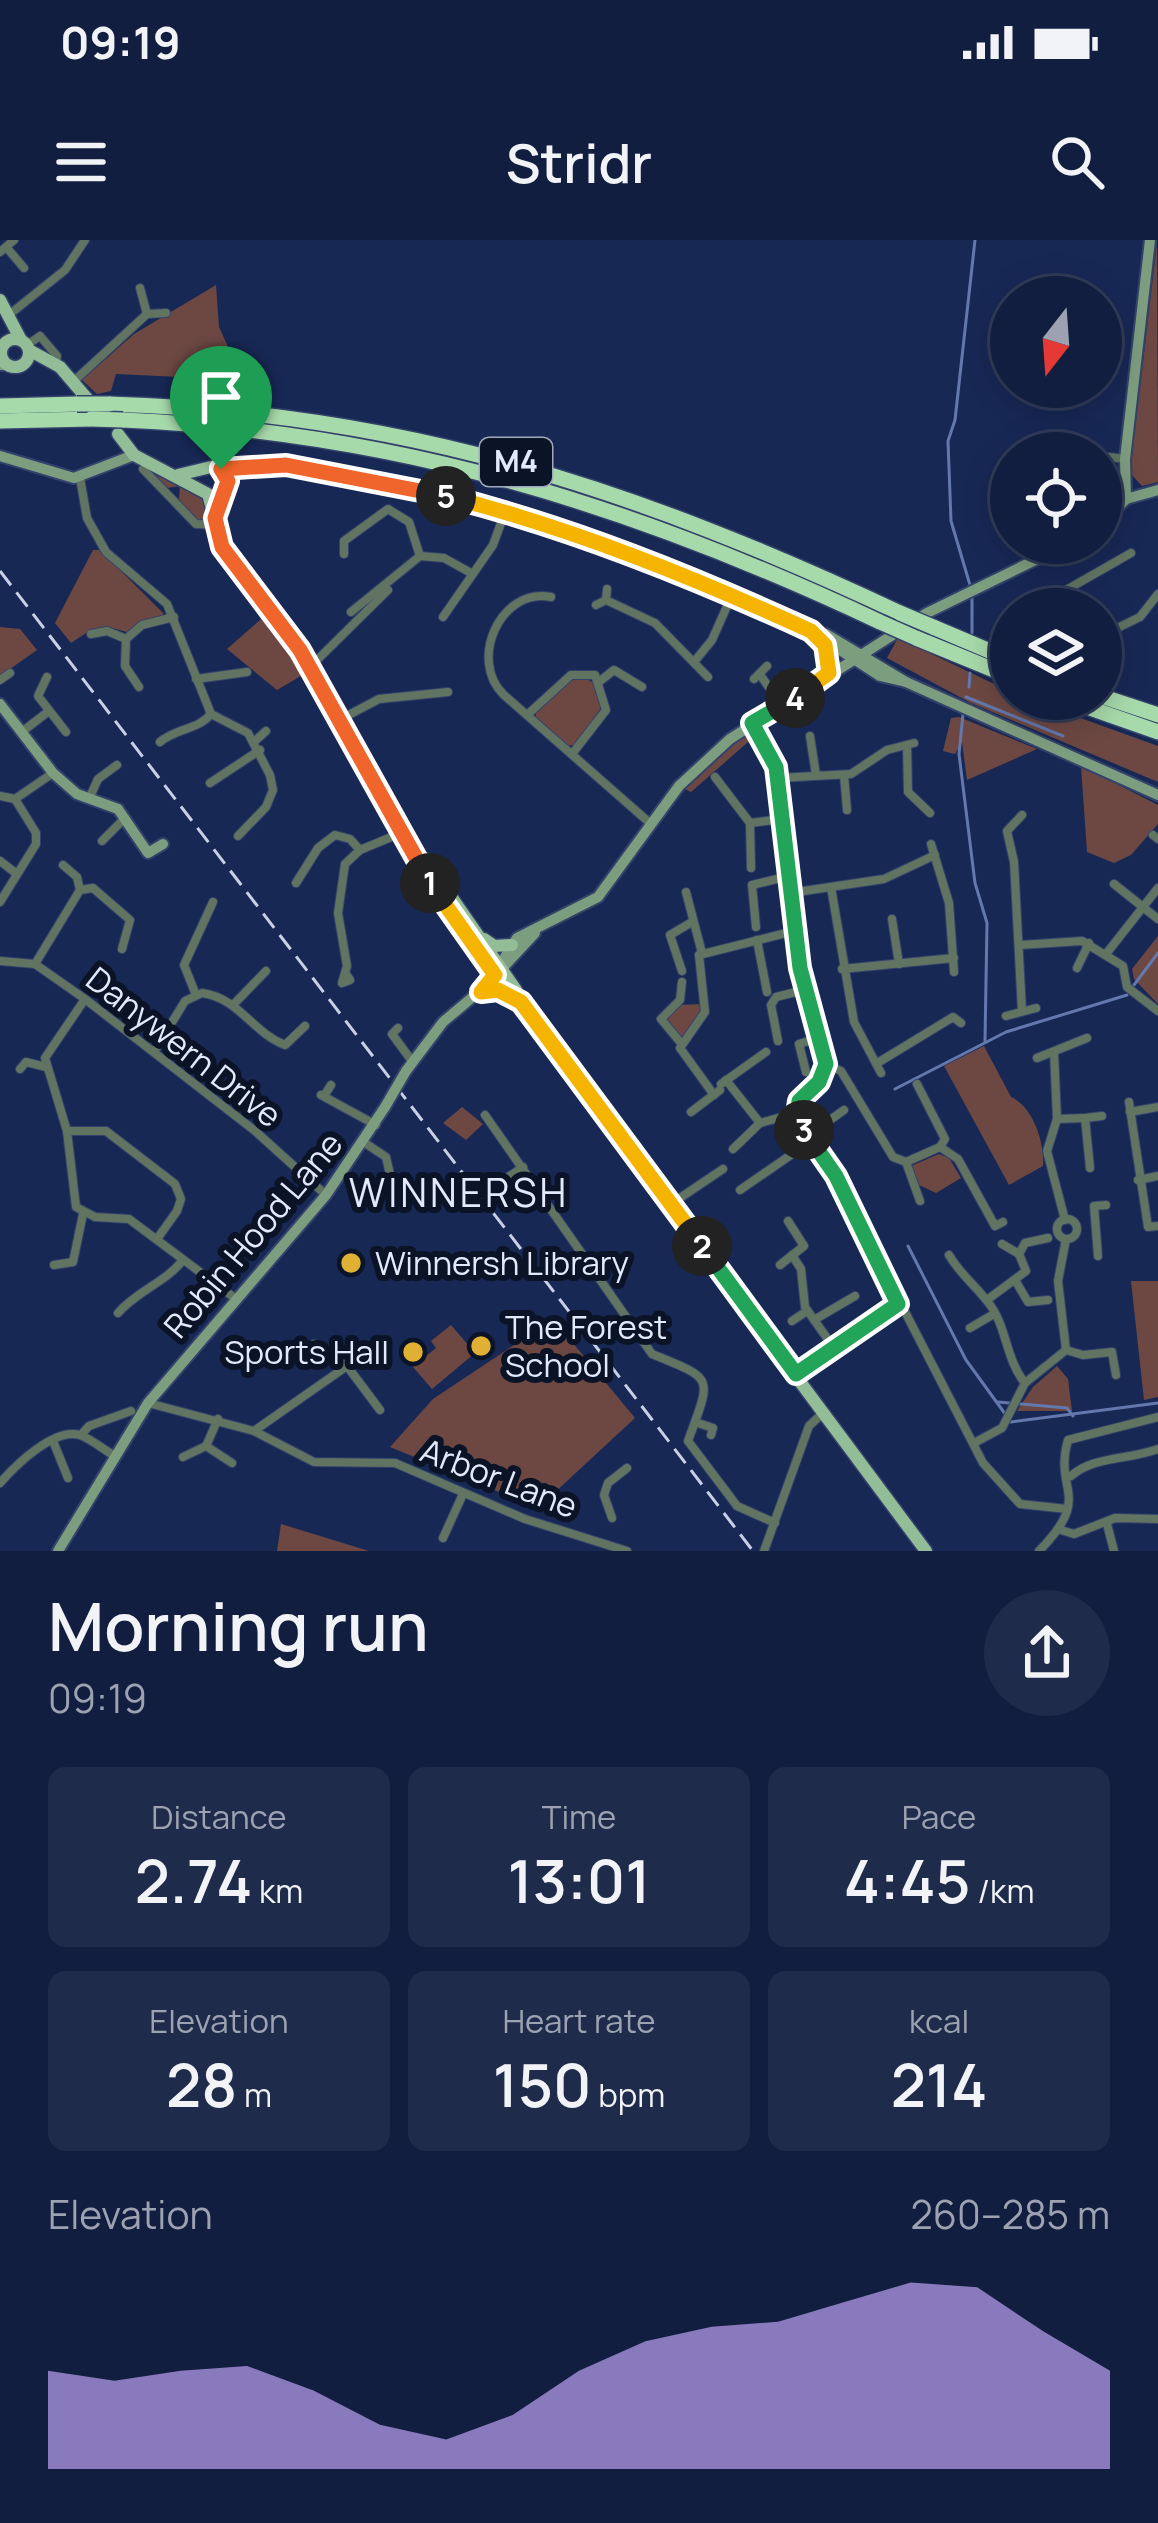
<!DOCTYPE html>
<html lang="en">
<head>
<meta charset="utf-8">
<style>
	:root { --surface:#121e40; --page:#1f2b4b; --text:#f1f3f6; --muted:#9ca2b1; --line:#313c59; --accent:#bca0f2 }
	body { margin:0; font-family:Manrope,sans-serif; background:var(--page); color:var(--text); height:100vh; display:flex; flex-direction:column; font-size:45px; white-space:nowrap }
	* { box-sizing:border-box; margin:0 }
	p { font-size:39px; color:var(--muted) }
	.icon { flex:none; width:66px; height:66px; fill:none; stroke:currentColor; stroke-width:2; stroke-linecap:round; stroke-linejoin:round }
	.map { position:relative; height:1311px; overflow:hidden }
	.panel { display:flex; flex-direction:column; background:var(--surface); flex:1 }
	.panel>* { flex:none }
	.needle { width:78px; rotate:197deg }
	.fabs { position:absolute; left:990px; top:36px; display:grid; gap:24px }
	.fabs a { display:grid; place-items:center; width:132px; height:132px; border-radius:50%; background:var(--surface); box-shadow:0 6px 30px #0003,0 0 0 3px var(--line); font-size:60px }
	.pin { position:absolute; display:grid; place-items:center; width:102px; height:102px; color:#fff; margin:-123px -51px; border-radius:50% 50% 50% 0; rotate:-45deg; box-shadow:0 0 12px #0007 }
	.pin .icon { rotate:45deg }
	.km { position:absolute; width:60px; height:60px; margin:-30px; border-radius:50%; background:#222; color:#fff; font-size:33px; line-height:60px; text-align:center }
	.round { display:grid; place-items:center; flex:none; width:126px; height:126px; border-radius:63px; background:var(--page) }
	.summary { display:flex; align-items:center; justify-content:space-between; height:204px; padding:0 48px }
	h1 { font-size:66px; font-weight:600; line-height:90px }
	.stats { display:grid; grid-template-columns:repeat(3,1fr); gap:18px; height:204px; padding:12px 48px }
	.stats div { display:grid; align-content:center; border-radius:18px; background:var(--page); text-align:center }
	.stats b { font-size:60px; font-weight:600 }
	.stats small { font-size:33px; font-weight:400 }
	.stats p { font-size:33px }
	.chart { height:336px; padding:24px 48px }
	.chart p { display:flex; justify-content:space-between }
	.chart svg { width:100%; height:216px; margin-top:12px; fill:var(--accent); opacity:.7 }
	.status { display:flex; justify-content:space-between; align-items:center; height:84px; padding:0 60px; background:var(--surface); direction:ltr }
	.status svg { height:33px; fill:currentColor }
	header { display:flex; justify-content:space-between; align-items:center; height:156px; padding:0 48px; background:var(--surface); font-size:54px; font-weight:600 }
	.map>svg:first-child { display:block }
	.green { fill:#6d4843 }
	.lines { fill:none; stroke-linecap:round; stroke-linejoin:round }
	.stream { stroke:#6378ac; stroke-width:3 }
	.street-casing { stroke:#34436c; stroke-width:10 }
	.secondary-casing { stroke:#34436c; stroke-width:14 }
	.primary-casing { stroke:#34436c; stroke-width:15 }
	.highway-casing { stroke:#34436c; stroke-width:18 }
	.street { stroke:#607461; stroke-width:8 }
	.secondary { stroke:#7d9d7f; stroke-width:10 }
	.primary { stroke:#93bd96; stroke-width:12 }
	.highway { stroke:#a7daab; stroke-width:15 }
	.rail { stroke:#c7d0e5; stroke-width:3; stroke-dasharray:18 9; stroke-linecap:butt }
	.secondary-bridge-casing { stroke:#34436c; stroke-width:14; stroke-linecap:butt }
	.highway-bridge-casing { stroke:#34436c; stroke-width:18; stroke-linecap:butt }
	.secondary-bridge { stroke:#7d9d7f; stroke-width:10 }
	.highway-bridge { stroke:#a7daab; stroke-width:15 }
	.split-1-casing { stroke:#fff; stroke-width:24 }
	.split-2-casing { stroke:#fff; stroke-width:24 }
	.split-3-casing { stroke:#fff; stroke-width:24 }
	.split-4-casing { stroke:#fff; stroke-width:24 }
	.split-5-casing { stroke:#fff; stroke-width:24 }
	.split-6-casing { stroke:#fff; stroke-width:24 }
	.split-1 { stroke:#f0652b; stroke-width:15 }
	.split-2 { stroke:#f5b400; stroke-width:15 }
	.split-3 { stroke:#22a559; stroke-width:15 }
	.split-4 { stroke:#22a559; stroke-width:15 }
	.split-5 { stroke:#f5b400; stroke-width:15 }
	.split-6 { stroke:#f0652b; stroke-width:15 }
	.poi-dot { fill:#dfb034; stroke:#0b1326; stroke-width:4.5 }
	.labels { text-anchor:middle; stroke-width:12; stroke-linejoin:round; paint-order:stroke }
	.shield { fill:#0b1326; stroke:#a1a9bb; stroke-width:3 }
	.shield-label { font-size:30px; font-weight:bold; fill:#e1e9fb }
	.street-label { font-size:33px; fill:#e1e9fb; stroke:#0b1326 }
	.poi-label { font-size:33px; fill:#e1e9fb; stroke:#0b1326; text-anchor:start }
	.quarter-label { font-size:39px; letter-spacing:3px; fill:#e1e9fb; stroke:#0b1326 }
</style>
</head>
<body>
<div class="status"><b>09:19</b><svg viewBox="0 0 49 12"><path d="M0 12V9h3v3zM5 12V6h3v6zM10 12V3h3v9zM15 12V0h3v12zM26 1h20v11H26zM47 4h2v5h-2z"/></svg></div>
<header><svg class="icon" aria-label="menu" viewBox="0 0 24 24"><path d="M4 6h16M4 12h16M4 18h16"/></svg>Stridr<svg class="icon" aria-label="search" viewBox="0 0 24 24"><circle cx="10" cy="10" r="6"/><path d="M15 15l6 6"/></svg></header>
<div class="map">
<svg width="1158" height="1311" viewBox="0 0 1158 1311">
	<rect width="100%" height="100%" fill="#182855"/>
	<g class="green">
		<polygon points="1157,3 1158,242 1142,246 1130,233"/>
		<polygon points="216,45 219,87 243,140 116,134 111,151 97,154 82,140 134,94"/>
		<polygon points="140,226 186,244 205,258 209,281 199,284 179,260 180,246 167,248"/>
		<polygon points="93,310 100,310 164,374 127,392 108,387 89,391 71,403 55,383"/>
		<polygon points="268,373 306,433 277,450 227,409"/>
		<polygon points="0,387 20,389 37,410 0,436"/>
		<polygon points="898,398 1011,452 1011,459 1028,459 1158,506 1158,542 971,463 887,418"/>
		<polygon points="583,437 596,444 601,468 575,505 565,506 535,479 537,468 569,441"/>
		<polygon points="959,477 1037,509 967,540 962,502 955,514 943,511 951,478"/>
		<polygon points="749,490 756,495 691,552 685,549"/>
		<polygon points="1081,526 1158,565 1158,584 1131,615 1114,623 1087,612"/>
		<polygon points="1158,696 1158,764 1134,739 1132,729"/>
		<polygon points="703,764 696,786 681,797 664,781 678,765"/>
		<path d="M984,806L1011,857C1034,867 1045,905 1043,926L1009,945L944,826Z"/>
		<polygon points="462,867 483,884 466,900 443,883"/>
		<polygon points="939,914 949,918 961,938 936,953 919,945 911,926"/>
		<polygon points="1131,1041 1158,1041 1158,1157 1144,1160"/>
		<polygon points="553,1079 635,1178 538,1268 390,1207 433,1159"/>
		<polygon points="451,1085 475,1113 432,1149 413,1127 436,1108 431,1101"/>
		<polygon points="1057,1126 1068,1139 1072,1171 1017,1171 1033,1147"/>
		<polygon points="281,1284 369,1311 277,1311"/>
	</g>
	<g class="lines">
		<g class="stream">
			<polyline points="970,345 951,281 948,201 955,180 975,0"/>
			<polyline points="972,358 972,393"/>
			<polyline points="969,447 970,433"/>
			<polyline points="966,457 1063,496"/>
			<polyline points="963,474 959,514 975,643 987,683 985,801"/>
			<polyline points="1134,745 1158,713"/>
			<polyline points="895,849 1006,792 1127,755"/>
			<polyline points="908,1006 966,1120 1011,1182 1158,1163"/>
			<polyline points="998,1162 1067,1168 1073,1176"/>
		</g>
		<defs>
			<g id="street">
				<polyline points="7,8 24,28"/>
				<polyline points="0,12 14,0"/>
				<polyline points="140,48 147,74"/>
				<polyline points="10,74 65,30 85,0"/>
				<polyline points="27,105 40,96 57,116 56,124"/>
				<polyline points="74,141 147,74 166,73"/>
				<polyline points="1055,211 1071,213"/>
				<polyline points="1101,216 1125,219"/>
				<polyline points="143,229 196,284 216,285"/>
				<polyline points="80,238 87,278 106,312 167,364 211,474 248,493 270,535 273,550 266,567 238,596"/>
				<polyline points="344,314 344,301 388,269 409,282 420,316"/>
				<path d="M551,357C500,347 468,421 504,455L651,584"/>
				<polyline points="606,360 655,383 708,437"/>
				<polyline points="596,365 606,360 607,349"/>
				<polyline points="1033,369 1131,313"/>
				<polyline points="351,372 420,316 444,318 471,333"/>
				<polyline points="443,377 493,305 505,272"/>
				<polyline points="91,394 107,391 126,399"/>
				<polyline points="1101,396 1140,377 1158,354"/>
				<polyline points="694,422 712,400 732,355"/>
				<polyline points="310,427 388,350"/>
				<polyline points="761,436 782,466"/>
				<polyline points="47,437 38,456 66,492"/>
				<polyline points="196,439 247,432"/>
				<polyline points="754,439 767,426"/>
				<polyline points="0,440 10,433"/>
				<polyline points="600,441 614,430 642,447"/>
				<polyline points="139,447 125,426 126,399 142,385 174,377"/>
				<polyline points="527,475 571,435 595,435 606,470 572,514"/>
				<polyline points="341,479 379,459 448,452"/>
				<polyline points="753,484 776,527 800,728 826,824 797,873"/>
				<polyline points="23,491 49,471"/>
				<polyline points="810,496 816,535"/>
				<polyline points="255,501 266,491"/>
				<path d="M160,502C176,488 198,490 211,474"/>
				<polyline points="907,505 908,552 930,573"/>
				<polyline points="844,535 847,570"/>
				<polyline points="715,537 750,583 751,628"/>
				<polyline points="778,538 851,534 887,510 914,503"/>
				<polyline points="210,543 260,510"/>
				<polyline points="0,556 15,559 53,533"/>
				<polyline points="89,559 98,539 117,525"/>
				<polyline points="750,583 782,579"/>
				<polyline points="1153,595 1158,599"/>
				<polyline points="102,601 125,578"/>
				<polyline points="931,604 949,663 954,732"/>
				<polyline points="0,621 17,634"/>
				<polyline points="63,625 77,637 80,650"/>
				<polyline points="296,643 318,608 335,595 350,599 360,610"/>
				<polyline points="1114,644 1158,679"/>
				<polyline points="831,647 854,782 881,833"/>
				<polyline points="686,652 702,713"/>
				<polyline points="790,653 884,639 935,615"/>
				<polyline points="0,662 36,604 36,593 15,559"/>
				<polyline points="892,679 899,724"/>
				<polyline points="756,687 752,645 789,636"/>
				<polyline points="757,700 767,752"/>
				<polyline points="1020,705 1082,701 1123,726 1127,747 1158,771"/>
				<polyline points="1106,714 1158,648"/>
				<polyline points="0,721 35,724 85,759 254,890 326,955"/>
				<polyline points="35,724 80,650 93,648 130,680 122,709"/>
				<polyline points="1077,728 1089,703"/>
				<polyline points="842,729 954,718"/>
				<polyline points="682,731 670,695 692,682"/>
				<polyline points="346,734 350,740 342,743 347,726 338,673 345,624 360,610 401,593"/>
				<polyline points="196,755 184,725 213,662"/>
				<polyline points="85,759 45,818 67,891 76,967 95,977 129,979 236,1059"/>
				<polyline points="234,764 266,731"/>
				<polyline points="1022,771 1014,622 1007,591 1022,575"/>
				<polyline points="1006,776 1036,768"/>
				<polyline points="398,788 392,794 412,821"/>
				<polyline points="778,801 771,765 776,757 804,750"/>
				<polyline points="681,803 661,779 680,760 682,742"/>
				<path d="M154,812L185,761L202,753C239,758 253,793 285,805L305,786"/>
				<polyline points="1054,812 1057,879 1047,911 1065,980"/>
				<polyline points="1037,818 1087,798"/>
				<polyline points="879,822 953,777 961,783"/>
				<polyline points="826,824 841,831 893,917 906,922 940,907 958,919 995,986 1003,982"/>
				<polyline points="20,829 26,822 46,827"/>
				<polyline points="806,832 799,804 818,798"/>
				<polyline points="726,840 760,883 797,873"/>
				<polyline points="721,844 766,812"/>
				<polyline points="917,844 945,899 940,907"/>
				<polyline points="321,855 376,885"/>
				<polyline points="714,855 680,808 705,772 699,715 794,691"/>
				<polyline points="324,856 331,845"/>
				<polyline points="1129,862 1148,987 1158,986"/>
				<polyline points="691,872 720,850"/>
				<polyline points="1130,872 1158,867"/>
				<polyline points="797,873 835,936 983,1223 1020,1264 1067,1269"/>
				<path d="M485,875L652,1114C715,1140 712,1135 688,1201L737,1266L775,1283"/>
				<polyline points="1085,878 1102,876"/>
				<polyline points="1057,879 1085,878 1090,928"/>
				<polyline points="67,891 106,891 175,944 181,959 177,971 157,999"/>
				<polyline points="808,896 844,870"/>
				<polyline points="365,903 386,917 392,943 385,947"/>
				<polyline points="733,909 760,883"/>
				<polyline points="906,922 920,961"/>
				<polyline points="1138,940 1158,936"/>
				<polyline points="501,942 523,927"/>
				<polyline points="740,950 811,901"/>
				<polyline points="671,964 723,929"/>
				<circle cx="1067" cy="989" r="10"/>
				<polyline points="1019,1014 1025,1003 1048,998"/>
				<polyline points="792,1015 801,1029 805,1067 834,1108"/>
				<path d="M949,1015C960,1034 974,1044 987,1061C1007,1084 1005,1119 1025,1143"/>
				<polyline points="1098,1016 1094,966 1106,965"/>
				<polyline points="54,1025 73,1022 83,974"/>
				<polyline points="780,1025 804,1006 788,981"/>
				<polyline points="1015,1040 1028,1062 1048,1060"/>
				<polyline points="987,1060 1026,1031 1019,1014 1002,1004"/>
				<path d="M118,1073C138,1050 165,1043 183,1020"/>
				<polyline points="814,1080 855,1056"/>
				<polyline points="792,1081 807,1071"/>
				<polyline points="970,1088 994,1074"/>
				<polyline points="314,1104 347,1126 380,1170"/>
				<polyline points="1066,1110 1083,1115 1112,1112 1116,1135"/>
				<polyline points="796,1134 898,1064"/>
				<polyline points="148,1163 254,1191 314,1222 395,1223 525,1279 627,1311"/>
				<polyline points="695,1182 713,1188 711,1195"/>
				<polyline points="254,1191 347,1126"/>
				<polyline points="81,1195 89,1186 131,1171"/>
				<polyline points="53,1201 68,1238"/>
				<polyline points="974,1203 1002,1188 1025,1143 1066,1110 1058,1041 1066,999"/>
				<polyline points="206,1206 232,1223"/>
				<polyline points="183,1217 206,1206 218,1179"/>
				<path d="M1071,1236C1093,1216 1129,1220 1158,1209"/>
				<path d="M0,1243C15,1226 54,1187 80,1195C91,1199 103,1209 113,1215"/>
				<polyline points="612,1278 604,1255 608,1243 627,1228"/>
				<polyline points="1107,1284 1114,1311"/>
				<polyline points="1061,1290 1074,1294 1115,1278 1158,1279"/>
				<polyline points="443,1298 463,1254"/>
				<polyline points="764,1311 809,1186 824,1172"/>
				<path d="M1039,1311C1094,1255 1053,1252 1068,1200L1158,1177"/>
			</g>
			<g id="secondary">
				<polyline points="0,111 2,110"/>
				<polyline points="0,125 10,125"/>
				<polyline points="0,216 74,238 134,215"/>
				<polyline points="221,229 295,226 411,248 530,279 732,355 811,391 880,436 906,442"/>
				<polyline points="1126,259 1125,219 1150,0"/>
				<polyline points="1126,259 1158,250"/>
				<polyline points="1101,285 1126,259"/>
				<polyline points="826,394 906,442 1158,555"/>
				<polyline points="822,399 827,436"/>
				<polyline points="0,464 53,533 77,554 118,569 148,613 163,604"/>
				<polyline points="499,732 535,693"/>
				<polyline points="406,831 443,782 487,745 517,698 598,657 679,546 730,499 927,373 1070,303"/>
				<polyline points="58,1311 148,1163 326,955 385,867"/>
			</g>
			<g id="primary">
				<polyline points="0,60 21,100"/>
				<circle cx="15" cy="113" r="14"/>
				<polyline points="29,110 60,127 96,169"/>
				<polyline points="118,194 134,215 208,254 222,307 300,410 437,654 926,1311"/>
				<polyline points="178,235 211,227 224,231 228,243 215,277"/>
				<polyline points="425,619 516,750"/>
				<polyline points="484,699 494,706 512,705"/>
				<polyline points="481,752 509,754"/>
			</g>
			<g id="highway">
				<path d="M109,164C403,172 636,249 900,373"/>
				<polyline points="0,166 77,164"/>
				<path d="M123,180C399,192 632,265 880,382"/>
				<polyline points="0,181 91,179"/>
				<polyline points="933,387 1011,420"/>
				<polyline points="916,398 1011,437"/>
				<polyline points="1101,456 1158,475"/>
				<polyline points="1064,459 1158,492"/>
			</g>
		</defs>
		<use href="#street" class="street-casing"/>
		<use href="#secondary" class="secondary-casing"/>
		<use href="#primary" class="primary-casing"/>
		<use href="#highway" class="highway-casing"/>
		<use href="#street" class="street"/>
		<use href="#secondary" class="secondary"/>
		<use href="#primary" class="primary"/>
		<use href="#highway" class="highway"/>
		<polyline class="rail" points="0,331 753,1311"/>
		<defs>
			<polyline id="secondary-bridge" points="385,867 406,831"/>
			<g id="highway-bridge">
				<polyline points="77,164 109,164"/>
				<polyline points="91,179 123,180"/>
				<polyline points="900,373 933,387"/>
				<polyline points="880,382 916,398"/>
			</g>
		</defs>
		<use href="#secondary-bridge" class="secondary-bridge-casing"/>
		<use href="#highway-bridge" class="highway-bridge-casing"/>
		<use href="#secondary-bridge" class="secondary-bridge"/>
		<use href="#highway-bridge" class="highway-bridge"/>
	</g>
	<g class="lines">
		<defs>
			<polyline id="split-1" points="221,229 228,241 215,278 222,307 300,410 430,643"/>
			<polyline id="split-2" points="430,643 495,735 481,752 498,750 521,762 702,1006"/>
			<polyline id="split-3" points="702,1006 796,1134 898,1064 836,936 804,890"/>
			<polyline id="split-4" points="795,458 752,483 776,527 800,728 826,824 819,842 799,861 797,875 804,890"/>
			<path id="split-5" d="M446,256C572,288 693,337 811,391L825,405L829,433L795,458"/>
			<polyline id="split-6" points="221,229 286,225 446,256"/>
		</defs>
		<use href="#split-1" class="split-1-casing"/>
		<use href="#split-2" class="split-2-casing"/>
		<use href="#split-3" class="split-3-casing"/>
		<use href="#split-4" class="split-4-casing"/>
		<use href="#split-5" class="split-5-casing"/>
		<use href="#split-6" class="split-6-casing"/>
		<use href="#split-1" class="split-1"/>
		<use href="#split-2" class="split-2"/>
		<use href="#split-3" class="split-3"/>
		<use href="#split-4" class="split-4"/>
		<use href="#split-5" class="split-5"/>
		<use href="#split-6" class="split-6"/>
	</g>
	<g class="poi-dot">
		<circle cx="351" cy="1023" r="12"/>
		<circle cx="481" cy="1106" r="12"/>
		<circle cx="413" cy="1112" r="12"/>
	</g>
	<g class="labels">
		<rect class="shield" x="480" y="198" width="72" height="48" rx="9"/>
		<g class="shield-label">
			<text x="516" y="232">M4</text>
		</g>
		<g class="street-label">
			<text transform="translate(184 807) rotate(38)" y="12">Danywern Drive</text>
			<text transform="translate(253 995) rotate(-50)" y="12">Robin Hood Lane</text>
			<text transform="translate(499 1238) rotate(21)" y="12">Arbor Lane</text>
		</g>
		<g class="poi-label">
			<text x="375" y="1035">Winnersh Library</text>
			<text x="505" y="1099">The Forest<tspan x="505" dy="38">School</tspan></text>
			<text x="389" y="1124" text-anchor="end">Sports Hall</text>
		</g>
		<g class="quarter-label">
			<text x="459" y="967">WINNERSH</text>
		</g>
	</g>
</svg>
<div class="fabs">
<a><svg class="needle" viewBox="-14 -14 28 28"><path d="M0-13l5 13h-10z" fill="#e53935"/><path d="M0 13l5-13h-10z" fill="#9ca2b1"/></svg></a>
<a><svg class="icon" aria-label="locate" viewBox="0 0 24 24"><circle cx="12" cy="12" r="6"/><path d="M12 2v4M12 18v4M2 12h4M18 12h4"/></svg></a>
<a><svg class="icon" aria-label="layers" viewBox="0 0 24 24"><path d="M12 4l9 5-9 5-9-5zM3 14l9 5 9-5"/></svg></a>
</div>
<div class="pin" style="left:221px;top:229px;background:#1e9e55"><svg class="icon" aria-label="arrive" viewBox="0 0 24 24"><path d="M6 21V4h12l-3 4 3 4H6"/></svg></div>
<b class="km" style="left:430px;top:643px">1</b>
<b class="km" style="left:702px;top:1006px">2</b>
<b class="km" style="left:804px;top:890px">3</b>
<b class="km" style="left:795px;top:458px">4</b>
<b class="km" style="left:446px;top:256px">5</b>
</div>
<section class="panel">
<div class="summary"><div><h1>Morning run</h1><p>09:19</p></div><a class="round"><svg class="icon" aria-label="share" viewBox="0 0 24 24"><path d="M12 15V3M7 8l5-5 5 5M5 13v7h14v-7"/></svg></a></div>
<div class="stats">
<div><p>Distance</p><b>2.74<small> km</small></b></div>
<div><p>Time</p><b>13:01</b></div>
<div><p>Pace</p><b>4:45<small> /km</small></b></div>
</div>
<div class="stats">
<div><p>Elevation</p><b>28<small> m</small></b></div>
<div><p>Heart rate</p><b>150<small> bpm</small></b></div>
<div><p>kcal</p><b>214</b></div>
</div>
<div class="chart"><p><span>Elevation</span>260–285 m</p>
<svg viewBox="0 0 160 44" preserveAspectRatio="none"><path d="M0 44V24L10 26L20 24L30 23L40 28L50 35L60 38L70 33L80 24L90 18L100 15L110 14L120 10L130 6L140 7L150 16L160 24V44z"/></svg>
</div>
</section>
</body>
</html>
